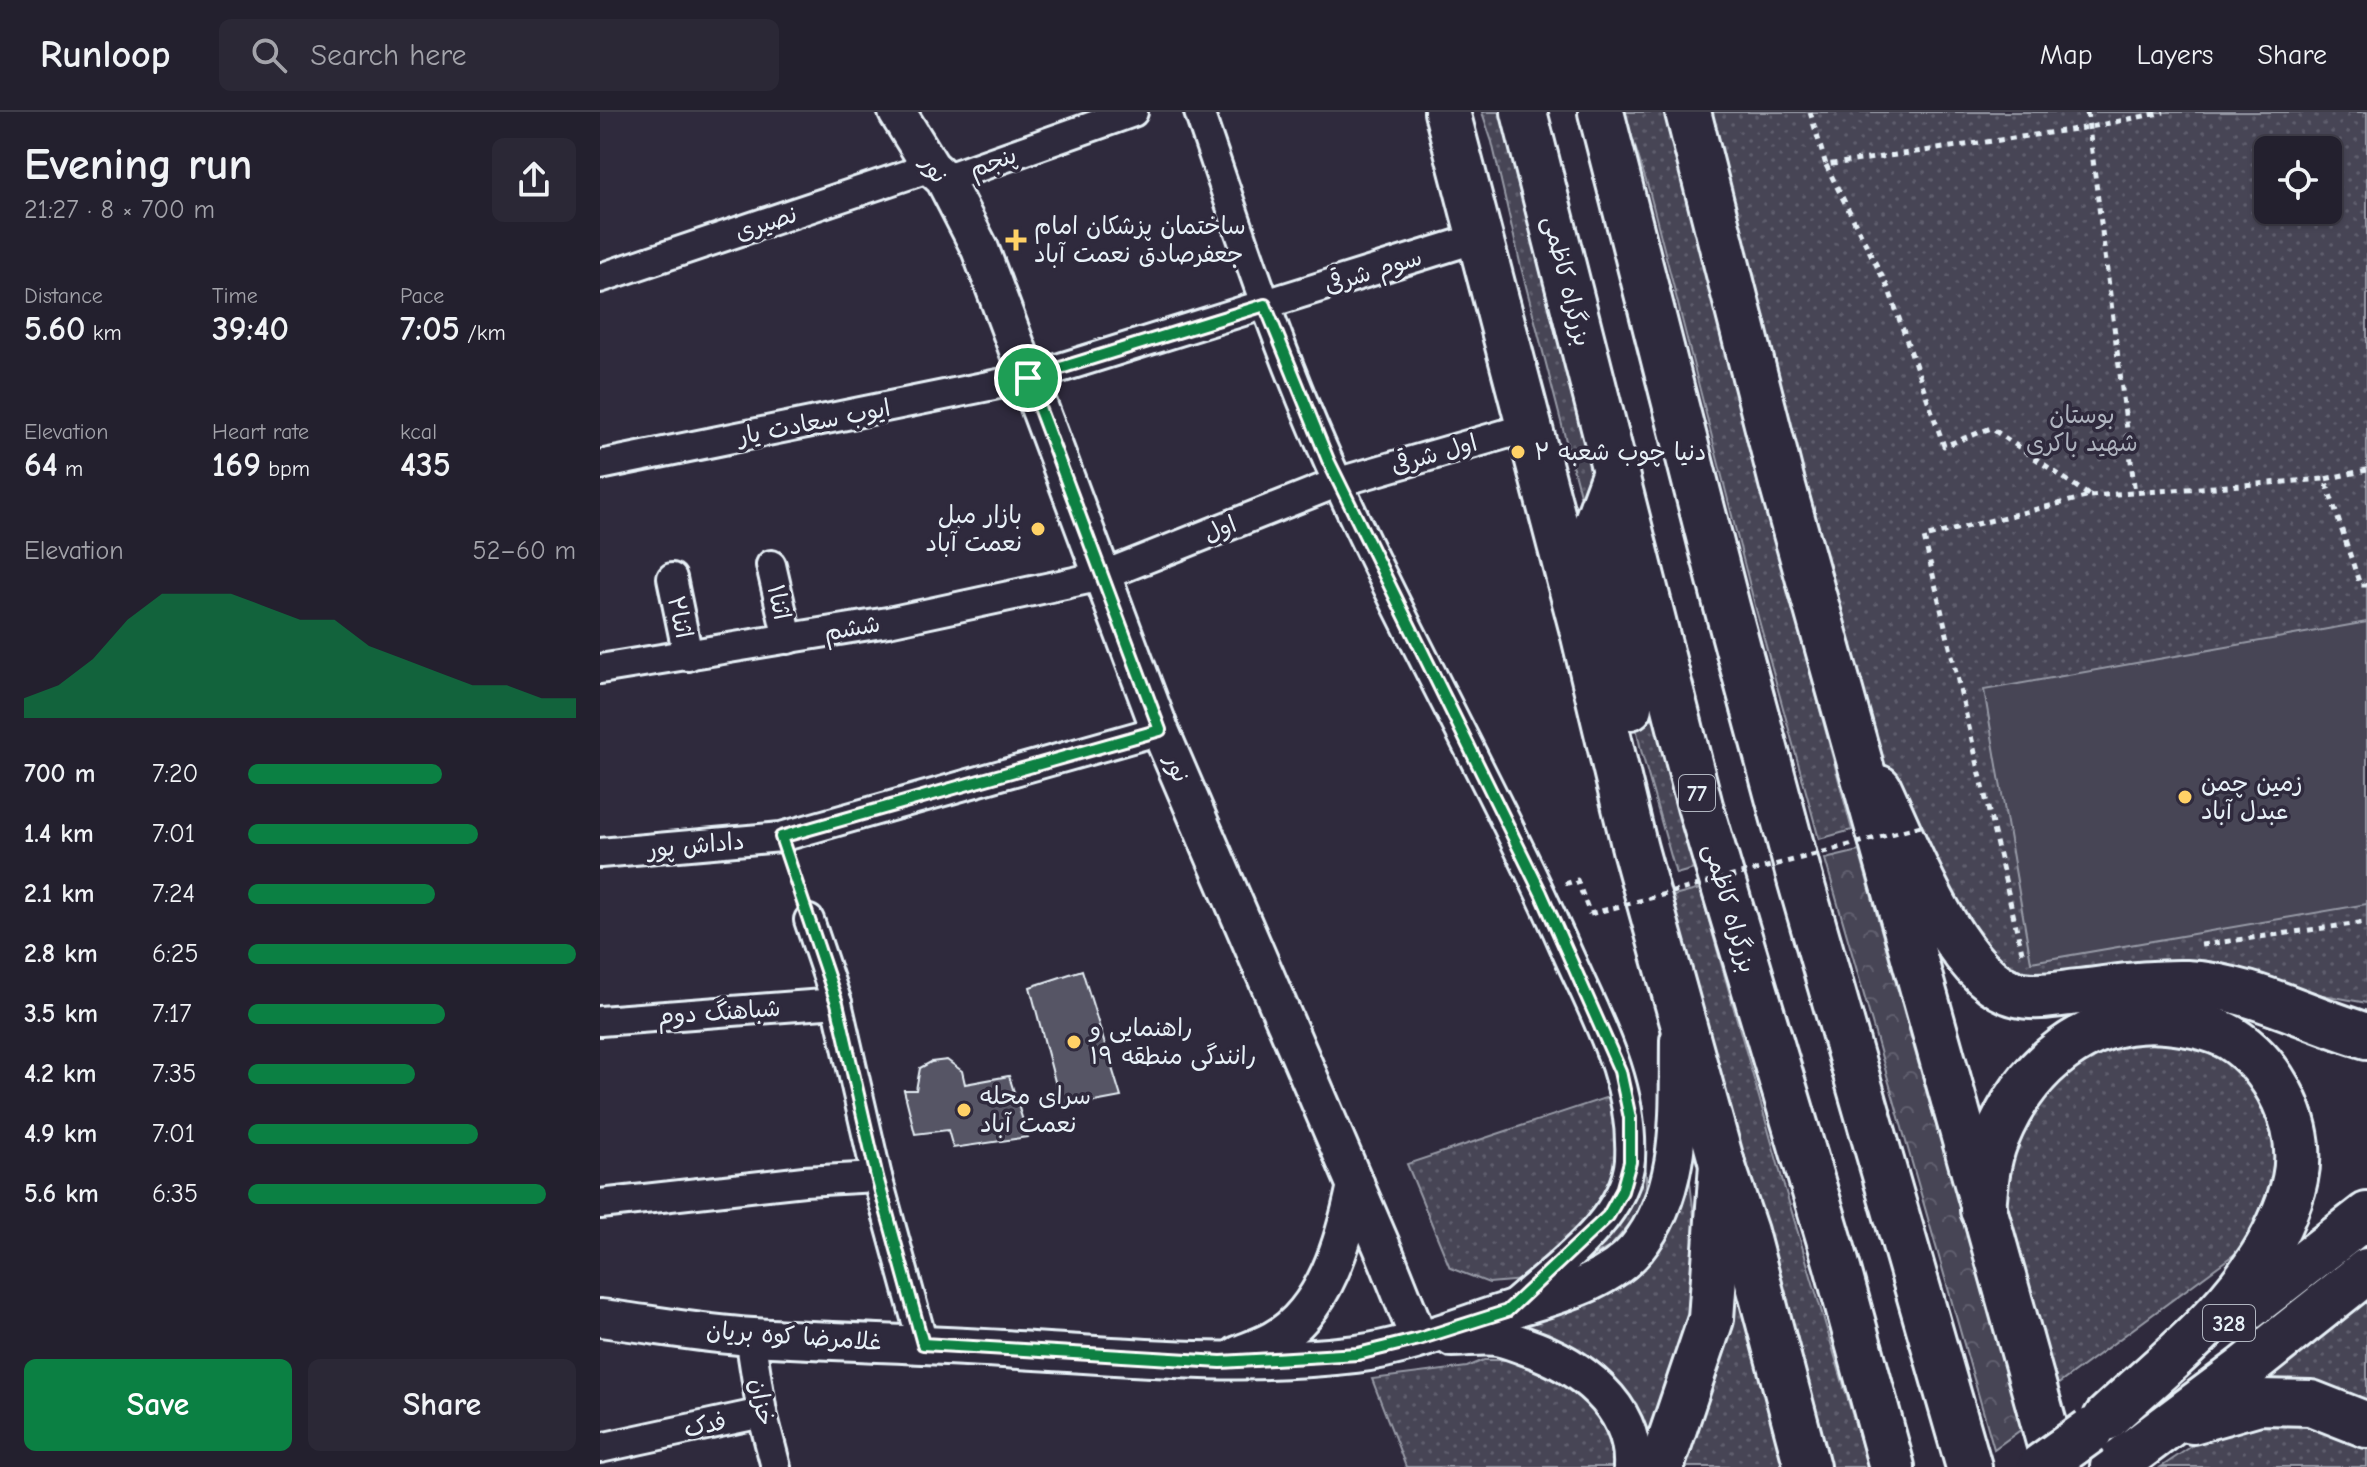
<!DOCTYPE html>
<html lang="en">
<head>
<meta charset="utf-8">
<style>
	:root { --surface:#23202e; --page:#2b2836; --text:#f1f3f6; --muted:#a3a3aa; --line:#403e4a; --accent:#0b8043 }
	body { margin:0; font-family:"Comic Neue","Playpen Sans Arabic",sans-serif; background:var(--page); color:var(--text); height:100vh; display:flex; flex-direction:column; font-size:30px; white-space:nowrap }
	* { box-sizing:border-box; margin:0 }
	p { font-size:26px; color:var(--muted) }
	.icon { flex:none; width:44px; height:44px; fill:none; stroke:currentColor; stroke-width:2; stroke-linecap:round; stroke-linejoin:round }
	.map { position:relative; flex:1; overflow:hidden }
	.drawer { display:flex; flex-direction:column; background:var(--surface); width:600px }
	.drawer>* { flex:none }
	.controls { position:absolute; left:1654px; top:24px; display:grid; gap:16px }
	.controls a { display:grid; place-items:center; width:88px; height:88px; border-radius:12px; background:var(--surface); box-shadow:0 2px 6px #0004,0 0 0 2px var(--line); font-size:40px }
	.pin { position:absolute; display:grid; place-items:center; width:68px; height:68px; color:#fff; margin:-34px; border:4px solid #fff; border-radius:50%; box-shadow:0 2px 8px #0007 }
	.round { display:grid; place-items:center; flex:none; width:84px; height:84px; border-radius:12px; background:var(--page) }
	.head { display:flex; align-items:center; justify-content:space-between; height:136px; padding:0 24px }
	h1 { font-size:44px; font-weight:700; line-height:60px }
	.stats { display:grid; grid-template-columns:repeat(3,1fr); gap:12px; height:136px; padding:8px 24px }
	.stats div { display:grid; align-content:center }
	.stats b { font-size:34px; font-weight:700 }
	.stats small { font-size:22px; font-weight:400 }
	.stats p { font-size:22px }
	.chart { height:224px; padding:16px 24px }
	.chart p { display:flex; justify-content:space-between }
	.chart svg { width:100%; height:144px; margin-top:8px; fill:var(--accent); opacity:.7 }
	.cta { display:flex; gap:16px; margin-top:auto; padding:16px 24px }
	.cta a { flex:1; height:92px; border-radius:12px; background:var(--accent); color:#fff; font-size:32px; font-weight:700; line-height:92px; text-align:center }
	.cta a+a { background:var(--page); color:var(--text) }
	ul { padding:0 24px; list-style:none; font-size:26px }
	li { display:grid; grid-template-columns:128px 96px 1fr; align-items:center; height:60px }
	li i { height:20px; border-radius:10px; background:var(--accent) }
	header { display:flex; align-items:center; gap:48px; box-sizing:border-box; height:112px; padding:0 40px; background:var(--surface); border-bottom:2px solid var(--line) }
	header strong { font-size:38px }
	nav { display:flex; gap:44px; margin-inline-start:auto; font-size:28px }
	.search { width:560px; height:72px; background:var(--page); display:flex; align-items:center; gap:20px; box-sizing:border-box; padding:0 28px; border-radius:12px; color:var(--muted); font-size:30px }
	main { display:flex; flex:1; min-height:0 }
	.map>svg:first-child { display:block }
	.grass { fill:url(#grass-dots); stroke:#979aa6; stroke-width:2; fill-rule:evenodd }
	.forest { fill:url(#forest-crowns); stroke:#979aa6; stroke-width:2 }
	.pitch { fill:#464455; stroke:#979aa6; stroke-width:2 }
	.building { fill:#575565; stroke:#e8f1f8; stroke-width:2 }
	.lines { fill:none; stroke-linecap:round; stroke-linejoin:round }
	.minor-casing { stroke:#e8f1f8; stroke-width:34 }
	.tertiary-casing { stroke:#e8f1f8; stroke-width:42 }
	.primary-casing { stroke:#e8f1f8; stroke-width:50 }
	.trunk-casing { stroke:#e8f1f8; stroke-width:50 }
	.path { stroke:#e8f1f8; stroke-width:5; stroke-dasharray:6 6; stroke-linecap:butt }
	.minor { stroke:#2f2a3d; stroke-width:28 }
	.tertiary { stroke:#2f2a3d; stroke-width:36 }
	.primary { stroke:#2f2a3d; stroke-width:44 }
	.trunk { stroke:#2f2a3d; stroke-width:44 }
	.primary-bridge-casing { stroke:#e8f1f8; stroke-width:50; stroke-linecap:butt }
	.path-bridge { stroke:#e8f1f8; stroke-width:5; stroke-dasharray:6 6; stroke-linecap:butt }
	.primary-bridge { stroke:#2f2a3d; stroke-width:44 }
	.route-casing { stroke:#fff; stroke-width:16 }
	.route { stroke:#0b8043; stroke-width:10 }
	.poi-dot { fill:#ffd166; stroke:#2f2a3d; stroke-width:3 }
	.labels { text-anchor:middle; stroke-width:7; stroke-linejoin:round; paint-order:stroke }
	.shield { fill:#2f2a3d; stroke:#b0b5c0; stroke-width:2 }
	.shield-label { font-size:22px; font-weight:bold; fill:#e8f1f8 }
	.street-label { font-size:24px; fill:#e8f1f8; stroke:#2f2a3d }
	.poi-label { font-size:24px; fill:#e8f1f8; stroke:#2f2a3d; text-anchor:start }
	.park-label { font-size:24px; fill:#afb4bf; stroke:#2f2a3d }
</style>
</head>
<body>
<header>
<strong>Runloop</strong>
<div class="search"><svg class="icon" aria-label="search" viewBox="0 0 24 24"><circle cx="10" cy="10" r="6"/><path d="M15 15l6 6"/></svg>Search here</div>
<nav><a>Map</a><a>Layers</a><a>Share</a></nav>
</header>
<main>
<section class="drawer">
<div class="head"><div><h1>Evening run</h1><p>21:27 · 8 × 700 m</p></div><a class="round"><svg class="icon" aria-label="share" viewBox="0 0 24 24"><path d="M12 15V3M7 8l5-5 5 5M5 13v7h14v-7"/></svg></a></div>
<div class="stats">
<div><p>Distance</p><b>5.60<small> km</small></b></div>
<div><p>Time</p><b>39:40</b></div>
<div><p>Pace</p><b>7:05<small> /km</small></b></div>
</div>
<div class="stats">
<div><p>Elevation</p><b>64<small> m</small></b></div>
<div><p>Heart rate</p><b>169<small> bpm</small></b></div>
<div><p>kcal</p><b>435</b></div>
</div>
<div class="chart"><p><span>Elevation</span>52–60 m</p>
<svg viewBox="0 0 160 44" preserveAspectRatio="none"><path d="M0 44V38L10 34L20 26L30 14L40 6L50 6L60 6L70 10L80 14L90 14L100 22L110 26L120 30L130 34L140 34L150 38L160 38V44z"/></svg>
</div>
<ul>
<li><b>700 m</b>7:20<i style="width:59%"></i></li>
<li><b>1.4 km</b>7:01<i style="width:70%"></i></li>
<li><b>2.1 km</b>7:24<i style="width:57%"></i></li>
<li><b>2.8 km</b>6:25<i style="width:100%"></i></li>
<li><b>3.5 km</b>7:17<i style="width:60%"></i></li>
<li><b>4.2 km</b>7:35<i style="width:51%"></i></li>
<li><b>4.9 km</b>7:01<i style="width:70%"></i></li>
<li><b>5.6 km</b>6:35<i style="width:91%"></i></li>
</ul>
<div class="cta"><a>Save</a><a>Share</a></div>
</section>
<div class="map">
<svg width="1767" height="1355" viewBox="0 0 1767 1355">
	<defs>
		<pattern id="grass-dots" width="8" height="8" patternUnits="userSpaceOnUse" patternTransform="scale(2)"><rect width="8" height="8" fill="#464455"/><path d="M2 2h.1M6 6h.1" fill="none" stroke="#615f6e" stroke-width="1.8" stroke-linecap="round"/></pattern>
		<pattern id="forest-crowns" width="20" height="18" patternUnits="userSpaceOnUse" patternTransform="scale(2)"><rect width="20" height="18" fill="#464455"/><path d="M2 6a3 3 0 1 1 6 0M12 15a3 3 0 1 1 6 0" fill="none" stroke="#615f6e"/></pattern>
	</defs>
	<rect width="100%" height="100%" fill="#2f2a3d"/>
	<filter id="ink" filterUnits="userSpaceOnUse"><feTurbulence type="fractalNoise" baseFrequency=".0125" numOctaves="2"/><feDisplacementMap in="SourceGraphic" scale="16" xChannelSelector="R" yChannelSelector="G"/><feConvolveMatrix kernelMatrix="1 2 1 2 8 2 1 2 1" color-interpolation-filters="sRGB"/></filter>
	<g filter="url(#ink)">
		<g class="grass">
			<polygon points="882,0 907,0 1105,754 1076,762 1041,638 1016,522 921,155 892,30"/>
			<polygon points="1024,0 1067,0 1132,267 1252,718 1219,727 1155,494 1049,78"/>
			<path d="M1107,0H1767V891L1684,876L1435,874L1388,852L1287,669L1230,479ZM1668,38H1728V98H1668Z"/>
			<polygon points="1100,777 1185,1077 1268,1355 1229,1355 1156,1102 1070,785"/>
			<polygon points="1571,925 1621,942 1654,969 1682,1043 1662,1111 1640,1138 1457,1273 1401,1071 1416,1020 1473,949 1517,928"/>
			<polygon points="1035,976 1046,1036 1046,1093 1010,1135 970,1156 936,1167 889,1171 850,1156 807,1052"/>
			<polygon points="1088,1053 1101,1164 1050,1355 1031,1304 902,1213 962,1197"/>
			<polygon points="1128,1133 1187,1355 1077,1355"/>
			<polygon points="1767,1177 1767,1296 1634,1281"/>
			<polygon points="884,1248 923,1248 986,1285 1004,1317 1015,1346 1014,1355 806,1355 772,1267 867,1255"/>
			<polygon points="1684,1308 1742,1320 1767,1338 1767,1355 1561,1355 1595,1332 1636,1311"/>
		</g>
		<polygon class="forest" points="1259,739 1330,993 1426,1314 1394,1337 1225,747"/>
		<polygon class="pitch" points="1767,510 1767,792 1431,850 1384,578"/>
		<g class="building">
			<polygon points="482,858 521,985 462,996 430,875"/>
			<polygon points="347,948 362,959 365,972 409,964 428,1025 353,1036 348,1018 315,1022 304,978 316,978 320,956 331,950"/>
		</g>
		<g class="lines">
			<defs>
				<g id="minor">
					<path d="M599,0C639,118 678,237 729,351C803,516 893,673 966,838C996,905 1034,971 1030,1047C1026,1107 954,1156 912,1194"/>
					<polyline points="344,67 533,0"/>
					<polyline points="0,166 331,55"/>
					<polyline points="0,353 428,266 881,125"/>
					<polyline points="171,453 188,527"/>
					<polyline points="72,466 88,544"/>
					<polyline points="0,557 288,510 502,464 739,370 930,315"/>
					<polyline points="0,741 181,725 560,618"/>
					<polyline points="209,808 237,891 277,1065 323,1232"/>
					<polyline points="0,909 237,891"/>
					<polyline points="0,1092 204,1069 277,1065"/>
					<polyline points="150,1225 162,1301 176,1355"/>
					<polyline points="0,1336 162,1301"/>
				</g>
				<g id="tertiary">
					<polyline points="297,0 331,55 344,67 380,137 560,618 785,1142 819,1227"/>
					<path d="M0,1206C51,1212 102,1222 153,1225C236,1230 320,1232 403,1237C521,1244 639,1256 756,1242C810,1235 864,1212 916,1196C956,1183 1008,1171 1036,1137C1084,1079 1078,1000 1079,928"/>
					<path d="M852,1226C866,1226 882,1223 896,1225C905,1226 916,1231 925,1234C978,1252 1035,1293 1032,1355"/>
					<path d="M638,1243C650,1238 662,1234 673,1228C725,1200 745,1126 756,1073"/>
				</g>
				<g id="primary">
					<path d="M1279,676C1305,731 1356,868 1417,882C1436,887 1459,882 1478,880C1514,876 1551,870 1587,871C1650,874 1708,907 1767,924"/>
					<path d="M1383,1098C1385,1074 1387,1049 1396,1027C1425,955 1487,901 1567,909C1588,911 1612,915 1631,926C1675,954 1706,1015 1695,1067C1690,1094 1671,1133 1655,1155C1616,1213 1557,1258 1506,1306"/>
					<polyline points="1636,1205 1767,1103"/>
					<polyline points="1592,1309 1659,1290 1711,1291 1767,1313"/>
					<polyline points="1061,1355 1111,1207 1122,1052"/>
					<polyline points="1513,1355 1644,1257 1767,1159"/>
				</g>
				<g id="trunk">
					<polyline points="847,0 984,524 1035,737 1122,1052 1145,1120 1207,1355"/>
					<polyline points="924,0 1100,694 1236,1150 1292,1355"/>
					<polyline points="1001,0 1127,495 1200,767 1369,1355"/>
					<polyline points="1088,0 1182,371 1456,1355"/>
					<polyline points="1015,360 996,412 1030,595"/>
				</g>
			</defs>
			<use href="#minor" class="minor-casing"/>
			<use href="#tertiary" class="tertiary-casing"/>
			<use href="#primary" class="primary-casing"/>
			<use href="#trunk" class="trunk-casing"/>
			<g class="path">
				<polyline points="1210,0 1226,53 1490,15 1564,0"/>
				<polyline points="1487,0 1535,381"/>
				<polyline points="1226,53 1289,178 1344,334 1391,316 1490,384 1324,425 1423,844"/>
				<polyline points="1767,358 1725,367 1760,473 1767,473"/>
				<polyline points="1490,384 1725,367"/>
				<polyline points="190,752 201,784"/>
				<polyline points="965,772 977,768 990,802"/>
				<polyline points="1601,833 1767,810"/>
			</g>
			<use href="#minor" class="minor"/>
			<use href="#tertiary" class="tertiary"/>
			<use href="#primary" class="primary"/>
			<use href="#trunk" class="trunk"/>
			<defs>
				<polyline id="primary-bridge" points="1440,1355 1490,1319"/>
			</defs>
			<use href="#primary-bridge" class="primary-bridge-casing"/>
			<polyline class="path-bridge" points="990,802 1321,714"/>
			<use href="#primary-bridge" class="primary-bridge"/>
		</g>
	</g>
	<g class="lines" filter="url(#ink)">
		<defs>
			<polygon id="route" points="665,193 728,348 941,781 1020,959 1030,1006 1030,1050 1022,1079 1008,1104 907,1199 819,1227 758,1242 621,1250 323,1232 277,1065 237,891 181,725 560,618 428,266"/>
		</defs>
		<use href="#route" class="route-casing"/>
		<use href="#route" class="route"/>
	</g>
	<g class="poi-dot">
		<path d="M412 116h8v8h8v8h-8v8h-8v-8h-8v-8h8z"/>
		<circle cx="918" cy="340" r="8"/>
		<circle cx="438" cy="417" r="8"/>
		<circle cx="1585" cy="685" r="8"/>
		<circle cx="474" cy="930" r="8"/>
		<circle cx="364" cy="998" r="8"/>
	</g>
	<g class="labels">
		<g class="shield">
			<rect x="1079" y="663" width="36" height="36" rx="6"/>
			<rect x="1603" y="1193" width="52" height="36" rx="6"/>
		</g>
		<g class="shield-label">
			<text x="1097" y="689">77</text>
			<text x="1629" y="1219">328</text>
		</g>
		<g class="street-label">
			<text transform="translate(393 50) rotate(-20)" y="8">پنجم</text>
			<text transform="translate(334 57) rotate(55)" y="8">نور</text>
			<text transform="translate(166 111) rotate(-18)" y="8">نصیری</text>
			<text transform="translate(773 159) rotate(-17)" y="8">سوم شرقی</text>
			<text transform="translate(967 169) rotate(76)" y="8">بزرگراه کاظمی</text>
			<text transform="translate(214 310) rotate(-11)" y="8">ایوب سعادت یار</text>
			<text transform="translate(834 342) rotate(-16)" y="8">اول شرقی</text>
			<text transform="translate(620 417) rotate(-22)" y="8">اول</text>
			<text transform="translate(179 490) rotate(78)" y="8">اثنا۱</text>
			<text transform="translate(80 505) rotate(78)" y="8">اثنا۲</text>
			<text transform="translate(252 516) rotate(-10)" y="8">ششم</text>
			<text transform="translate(577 656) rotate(67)" y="8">نور</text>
			<text transform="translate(96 733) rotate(-5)" y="8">داداش پور</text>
			<text transform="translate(1130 796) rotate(74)" y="8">بزرگراه کاظمی</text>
			<text transform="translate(119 900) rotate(-4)" y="8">شباهنگ دوم</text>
			<text transform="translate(194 1224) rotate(4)" y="8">غلامرضا کوه بریان</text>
			<text transform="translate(162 1290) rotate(79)" y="8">خزان</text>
			<text transform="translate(105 1313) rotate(-12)" y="8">فدک</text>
		</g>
		<g class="poi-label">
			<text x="434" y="122">ساختمان پزشکان امام<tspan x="434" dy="28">جعفرصادق نعمت آباد</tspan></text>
			<text x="934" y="348">دنیا چوب شعبه ۲</text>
			<text x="422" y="411" text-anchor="end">بازار مبل<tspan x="422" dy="28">نعمت آباد</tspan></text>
			<text x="1601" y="679">زمین چمن<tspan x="1601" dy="28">عبدل آباد</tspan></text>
			<text x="490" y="924">راهنمایی و<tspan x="490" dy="28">رانندگی منطقه ۱۹</tspan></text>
			<text x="380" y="992">سرای محله<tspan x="380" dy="28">نعمت آباد</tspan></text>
		</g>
		<g class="park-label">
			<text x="1482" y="311">بوستان<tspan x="1482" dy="28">شهید باکری</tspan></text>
		</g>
	</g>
</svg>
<div class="controls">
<a><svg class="icon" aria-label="locate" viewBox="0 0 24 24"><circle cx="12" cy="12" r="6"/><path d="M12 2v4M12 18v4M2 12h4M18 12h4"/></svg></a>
</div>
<div class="pin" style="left:428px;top:266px;background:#1e9e55"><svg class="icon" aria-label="arrive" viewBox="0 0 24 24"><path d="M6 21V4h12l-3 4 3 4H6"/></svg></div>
</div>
</main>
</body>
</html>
